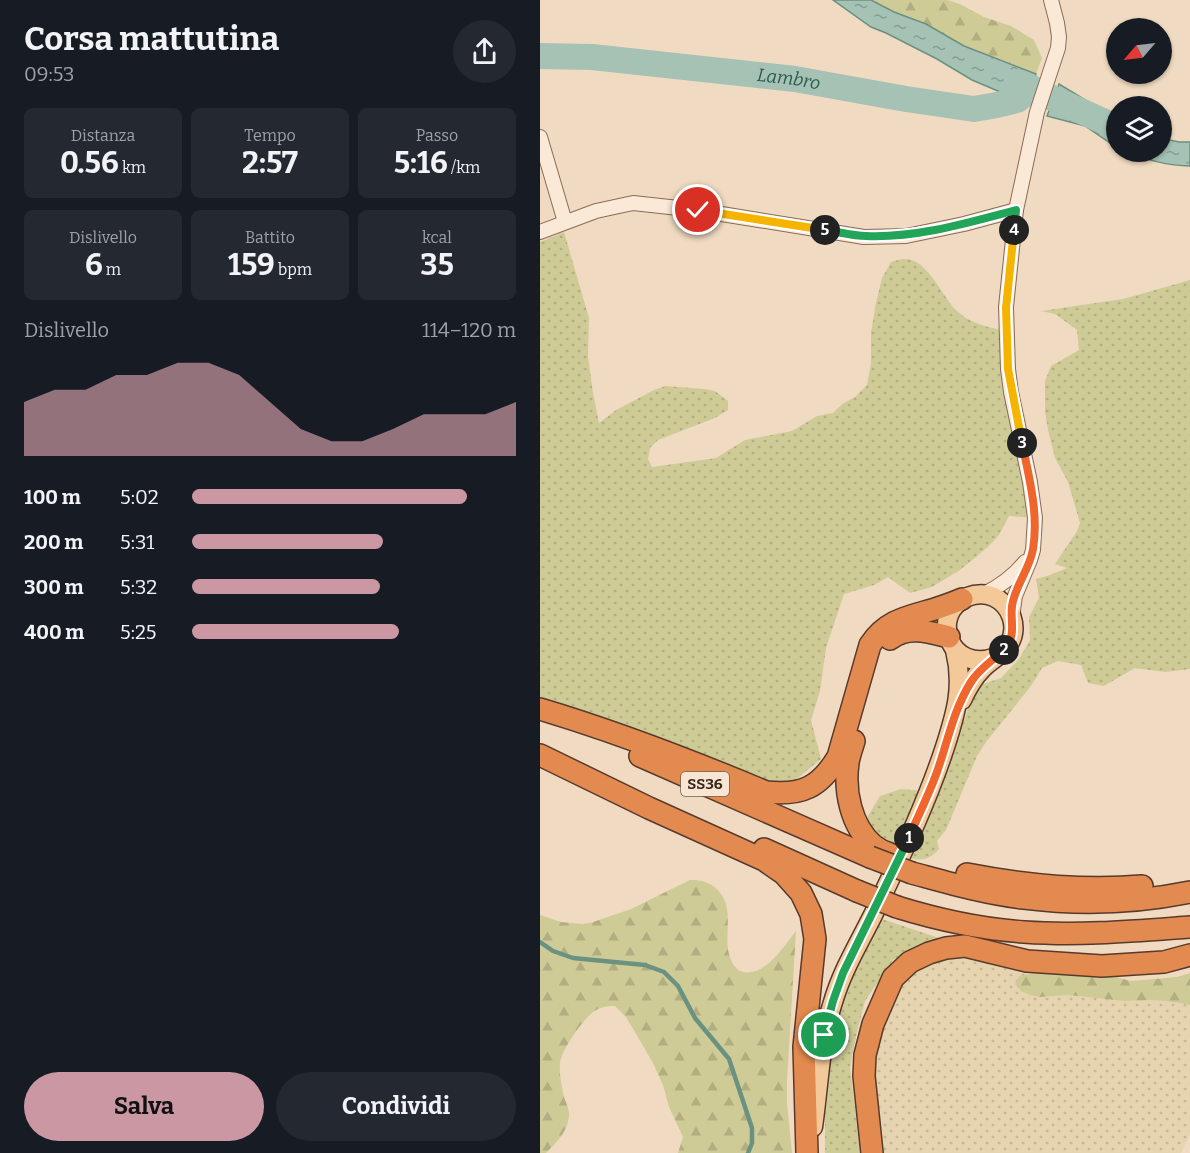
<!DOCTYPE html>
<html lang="it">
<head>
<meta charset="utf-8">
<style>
	:root { --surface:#171b24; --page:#242831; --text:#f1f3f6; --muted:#9ea1a6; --accent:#ca97a2 }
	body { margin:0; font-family:Bitter,serif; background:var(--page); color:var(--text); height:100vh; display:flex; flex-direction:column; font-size:22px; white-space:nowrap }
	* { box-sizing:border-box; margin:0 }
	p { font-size:20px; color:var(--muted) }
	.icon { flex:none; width:33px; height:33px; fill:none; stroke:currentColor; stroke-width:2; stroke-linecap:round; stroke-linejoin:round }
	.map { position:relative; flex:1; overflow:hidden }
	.side { display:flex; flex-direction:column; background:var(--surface); width:540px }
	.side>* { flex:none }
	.needle { width:39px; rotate:242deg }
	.buttons { position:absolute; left:566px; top:18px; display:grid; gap:12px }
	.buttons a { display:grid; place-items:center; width:66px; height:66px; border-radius:50%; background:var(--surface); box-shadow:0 2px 4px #0004; font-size:30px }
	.pin { position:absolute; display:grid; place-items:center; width:51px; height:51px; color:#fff; margin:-26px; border:3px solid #fff; border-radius:50%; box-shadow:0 2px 6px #0007 }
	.km { position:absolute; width:30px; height:30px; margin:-15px; border-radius:50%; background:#222; color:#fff; font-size:16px; line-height:30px; text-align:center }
	.round { display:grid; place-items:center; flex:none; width:63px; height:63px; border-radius:32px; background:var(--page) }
	.headline { display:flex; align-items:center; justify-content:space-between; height:102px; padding:0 24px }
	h1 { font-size:33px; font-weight:700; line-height:45px }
	.stats { display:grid; grid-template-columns:repeat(3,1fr); gap:9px; height:102px; padding:6px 24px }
	.stats div { display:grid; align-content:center; border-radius:9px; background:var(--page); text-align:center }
	.stats b { font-size:30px; font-weight:700 }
	.stats small { font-size:16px; font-weight:400 }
	.stats p { font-size:16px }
	.chart { height:168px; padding:12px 24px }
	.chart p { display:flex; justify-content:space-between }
	.chart svg { width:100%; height:108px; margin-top:6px; fill:var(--accent); opacity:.7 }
	.cta { display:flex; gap:12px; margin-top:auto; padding:12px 24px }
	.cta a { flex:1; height:69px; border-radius:36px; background:var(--accent); color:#111; font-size:24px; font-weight:700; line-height:69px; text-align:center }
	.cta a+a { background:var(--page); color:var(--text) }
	ul { padding:0 24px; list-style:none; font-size:20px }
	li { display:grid; grid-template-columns:96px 72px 1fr; align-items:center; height:45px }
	li i { height:15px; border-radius:8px; background:var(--accent) }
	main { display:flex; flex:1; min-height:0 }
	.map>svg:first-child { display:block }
	.farmland { fill:url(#farmland-dots) }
	.grass { fill:url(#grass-dots) }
	.forest { fill:url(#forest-firs) }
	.water { fill:url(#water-ripples); stroke:#6b9181; stroke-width:1.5 }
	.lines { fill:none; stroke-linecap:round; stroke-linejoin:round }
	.stream { stroke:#6b9181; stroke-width:4.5 }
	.river { stroke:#a5c2b5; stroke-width:26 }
	.minor-casing { stroke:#8a6b59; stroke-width:16 }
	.major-casing { stroke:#583a2d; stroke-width:21 }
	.highway-casing { stroke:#583a2d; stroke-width:24 }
	.minor { stroke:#fae9d6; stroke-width:14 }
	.major { stroke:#f4c999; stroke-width:18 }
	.highway { stroke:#e28a50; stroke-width:21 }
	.highway-bridge-casing { stroke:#583a2d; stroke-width:24; stroke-linecap:butt }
	.highway-bridge { stroke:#e28a50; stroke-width:21 }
	.split-1-casing { stroke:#fff; stroke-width:12 }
	.split-2-casing { stroke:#fff; stroke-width:12 }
	.split-3-casing { stroke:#fff; stroke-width:12 }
	.split-4-casing { stroke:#fff; stroke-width:12 }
	.split-5-casing { stroke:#fff; stroke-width:12 }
	.split-6-casing { stroke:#fff; stroke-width:12 }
	.split-1 { stroke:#22a559; stroke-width:8 }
	.split-2 { stroke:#f0652b; stroke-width:8 }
	.split-3 { stroke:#f0652b; stroke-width:8 }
	.split-4 { stroke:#f5b400; stroke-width:8 }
	.split-5 { stroke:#22a559; stroke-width:8 }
	.split-6 { stroke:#f5b400; stroke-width:8 }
	.labels { text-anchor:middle; stroke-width:5; stroke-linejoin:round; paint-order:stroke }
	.shield { fill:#f7e6d2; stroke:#736053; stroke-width:1.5 }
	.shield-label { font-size:15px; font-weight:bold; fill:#3a261d }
	.water-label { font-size:18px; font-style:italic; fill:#2c5a4f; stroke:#f7e6d2 }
</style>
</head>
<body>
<main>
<section class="side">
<div class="headline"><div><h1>Corsa mattutina</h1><p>09:53</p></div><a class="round"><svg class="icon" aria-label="share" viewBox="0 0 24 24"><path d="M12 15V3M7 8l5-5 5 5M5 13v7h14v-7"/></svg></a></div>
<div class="stats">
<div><p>Distanza</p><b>0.56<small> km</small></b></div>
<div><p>Tempo</p><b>2:57</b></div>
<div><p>Passo</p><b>5:16<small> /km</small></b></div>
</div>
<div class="stats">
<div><p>Dislivello</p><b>6<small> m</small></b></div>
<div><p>Battito</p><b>159<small> bpm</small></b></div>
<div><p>kcal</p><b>35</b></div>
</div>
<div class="chart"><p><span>Dislivello</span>114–120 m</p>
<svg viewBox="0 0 160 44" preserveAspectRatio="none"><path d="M0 44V22L10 17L20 17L30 11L40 11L50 6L60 6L70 11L80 22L90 33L100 38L110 38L120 33L130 27L140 27L150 27L160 22V44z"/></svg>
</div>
<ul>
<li><b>100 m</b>5:02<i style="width:85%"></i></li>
<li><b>200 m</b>5:31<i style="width:59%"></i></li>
<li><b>300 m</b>5:32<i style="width:58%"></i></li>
<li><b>400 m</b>5:25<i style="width:64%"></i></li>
</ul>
<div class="cta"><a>Salva</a><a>Condividi</a></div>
</section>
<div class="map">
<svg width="650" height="1153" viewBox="0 0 650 1153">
	<defs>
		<pattern id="farmland-dots" width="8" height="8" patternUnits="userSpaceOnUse" patternTransform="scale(1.5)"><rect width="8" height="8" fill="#e5d4af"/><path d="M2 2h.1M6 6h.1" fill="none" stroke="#c5b696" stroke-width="1.8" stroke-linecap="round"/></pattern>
		<pattern id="grass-dots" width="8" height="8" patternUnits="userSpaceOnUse" patternTransform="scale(1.5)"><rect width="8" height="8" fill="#cecb96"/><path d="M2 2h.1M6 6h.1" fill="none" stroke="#b2ae81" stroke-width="1.8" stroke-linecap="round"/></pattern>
		<pattern id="forest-firs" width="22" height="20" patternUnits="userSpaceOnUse" patternTransform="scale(1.5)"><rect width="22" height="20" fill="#cecb96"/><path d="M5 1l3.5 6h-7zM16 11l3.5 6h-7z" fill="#b2ae81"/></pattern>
		<pattern id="water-ripples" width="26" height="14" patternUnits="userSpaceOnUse" patternTransform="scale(1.5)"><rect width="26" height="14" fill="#a5c2b5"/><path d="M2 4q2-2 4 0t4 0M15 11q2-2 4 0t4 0" fill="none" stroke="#879d93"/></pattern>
	</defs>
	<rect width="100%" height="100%" fill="#f0dbc2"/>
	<polygon class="farmland" points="424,955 508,971 490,995 500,997 528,995 585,1001 614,1000 633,1002 650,1005 650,1135 641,1153 339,1153 329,1075 348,999 372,971 394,958"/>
	<g class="grass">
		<path d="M24,232L49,318L48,356L53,393L59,423L76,410L114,390L126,386L164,389L175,391L188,401V410L175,418L118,440L110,448L108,459L112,467L176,458L205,440L252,431L277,416L293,413L302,404L315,397L327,385L331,363V332L336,303L342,278L351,262C355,261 360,259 365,259C387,258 403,298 416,310C430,324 448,327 466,331L495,518L469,516L459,535L448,547L420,570L392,587L370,593L348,577L334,585L304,594L286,648L280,691L271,720L281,759L254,781L234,788L29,713L0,697V242Z"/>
		<path d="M650,280V669L625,672L595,668L564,686L548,683L541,665L518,661L502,668L491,686L446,742L437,756L406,830L397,841L399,849C378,875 349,846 330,833L328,816L340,796L361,789L395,792L408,752L422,726L431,700L440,685L461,678L479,659L490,640L489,617L499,598L496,579L510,575L527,568L515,564L537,531L540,523L528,482L515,458L508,430L505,412V381L511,366L539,350L537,330L515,314L501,311L583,299Z"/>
		<polygon points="339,918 402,939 369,951 353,960 325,1001 317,1032 310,1067 320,1153 285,1153 285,1118 291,1055 301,1000"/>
	</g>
	<g class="forest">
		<polygon points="331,0 407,0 420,4 444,17 471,26 494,40 502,58 496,74 424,46 386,24 354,12"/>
		<path d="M150,880C166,879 181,887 186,904C190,918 186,935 188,950C190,959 194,970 203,972C225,977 244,946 256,931L247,1081V1103L252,1153H138L143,1137L129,1107L123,1085L112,1061L86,1017L75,1006C67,1006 60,1007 53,1012C42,1021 22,1049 20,1063C19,1074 22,1090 25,1100C27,1105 29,1109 29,1114C29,1130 17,1142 6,1153H0V915L21,922L42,924L50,923L91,909Z"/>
		<polygon points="508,971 564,974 591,981 637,977 650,973 650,1005 633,1002 614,1000 585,1001 528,995 500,997 490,995 481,991 475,984 479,976"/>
	</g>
	<g class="water">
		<polygon points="293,0 331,0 354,12 386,24 424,46 496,74 485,108 465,94 432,80 397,59 346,33 331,27"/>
		<polygon points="519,84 544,99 566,116 576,120 576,147 545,126 507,116"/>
		<path d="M621,138L639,142H650V166C627,166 606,159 585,152H621Z"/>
	</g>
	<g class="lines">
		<polyline class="stream" points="0,942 13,951 33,958 105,965 124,972 138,986 155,1018 189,1059 212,1128 212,1143 208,1153"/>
		<g class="river">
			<path id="s1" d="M0,56L52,57L255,79L366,99L434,109L457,105L477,100L492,88"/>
			<polyline points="477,82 576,127"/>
		</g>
		<defs>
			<g id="minor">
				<polyline points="0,137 25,222"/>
				<polyline points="0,232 56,211 93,203 157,210 324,237 366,236 424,224 476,210"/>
				<path d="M444,594C460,586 474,576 485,562"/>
				<polyline points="472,617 475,596 490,560 493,550 495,518 490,482 471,392 468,369 466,307 476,210 497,112 518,48 519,37 517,23 511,0"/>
			</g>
			<g id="major">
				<path d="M422,700C427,689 433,678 442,669C450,660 463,655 469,644C479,627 471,605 454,597C445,593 435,594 427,597C388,614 410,675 456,657"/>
				<path d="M273,1127C279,1085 280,1042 293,1002C302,971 319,943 333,915C359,860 386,805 405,747C416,713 424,686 415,650"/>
			</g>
			<g id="highway">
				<path d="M350,639C368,625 389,632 409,637"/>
				<path d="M0,709C77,732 152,761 226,792C262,796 280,787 298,757L330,645C346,620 368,617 395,609C404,606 413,603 422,599"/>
				<path d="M314,741C312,748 309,756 308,763C304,791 311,826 333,845C338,849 344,852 350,854"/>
				<polyline points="0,755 109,808 224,860 244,874 261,893 271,914 275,939 264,1047 267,1153"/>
				<polyline points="100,756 330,857"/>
				<polyline points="224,849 317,891"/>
				<path d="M372,873C409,883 446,894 484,898C539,905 596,903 650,892"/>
				<path d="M427,874C484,885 544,891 602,886"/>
				<path d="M357,907C399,920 441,929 484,932C539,936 595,931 650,927"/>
				<polyline points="332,1153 324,1076 325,1055 333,1024 353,978 370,962 389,953 406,948 425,946 487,961 562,966 624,962 650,955"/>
			</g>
		</defs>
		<use href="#minor" class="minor-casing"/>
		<use href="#major" class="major-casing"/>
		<use href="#highway" class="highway-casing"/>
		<use href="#minor" class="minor"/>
		<use href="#major" class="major"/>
		<use href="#highway" class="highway"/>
		<defs>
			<g id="highway-bridge">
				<polyline points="330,857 372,873"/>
				<polyline points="317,891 357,907"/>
			</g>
		</defs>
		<use href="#highway-bridge" class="highway-bridge-casing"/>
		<use href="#highway-bridge" class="highway-bridge"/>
	</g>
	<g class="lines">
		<defs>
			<polyline id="split-1" points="284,1035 293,1001 303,973 369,838"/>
			<path id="split-2" d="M369,838C378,815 390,793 398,769C408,740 414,709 431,682C439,669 453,660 464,650"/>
			<path id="split-3" d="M464,650C477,634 470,624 472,606C475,585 490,569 493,549C499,514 489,477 482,443"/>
			<polyline id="split-4" points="474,230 466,308 468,369 482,443"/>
			<path id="split-5" d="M285,230C299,232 313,236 326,236C377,238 427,223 476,210L474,230"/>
			<polyline id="split-6" points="158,210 285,230"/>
		</defs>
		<use href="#split-1" class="split-1-casing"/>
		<use href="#split-2" class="split-2-casing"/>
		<use href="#split-3" class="split-3-casing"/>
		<use href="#split-4" class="split-4-casing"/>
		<use href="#split-5" class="split-5-casing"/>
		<use href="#split-6" class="split-6-casing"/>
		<use href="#split-1" class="split-1"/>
		<use href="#split-2" class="split-2"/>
		<use href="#split-3" class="split-3"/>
		<use href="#split-4" class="split-4"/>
		<use href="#split-5" class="split-5"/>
		<use href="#split-6" class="split-6"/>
	</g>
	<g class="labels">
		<rect class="shield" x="141" y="772" width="48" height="24" rx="4.5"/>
		<g class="shield-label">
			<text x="165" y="789">SS36</text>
		</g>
		<g class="water-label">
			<text dy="6" stroke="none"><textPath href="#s1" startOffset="250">Lambro</textPath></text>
		</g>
	</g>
</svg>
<div class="buttons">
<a><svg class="needle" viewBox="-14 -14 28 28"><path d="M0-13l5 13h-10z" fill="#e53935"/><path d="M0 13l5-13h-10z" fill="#9ea1a6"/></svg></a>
<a><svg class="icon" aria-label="layers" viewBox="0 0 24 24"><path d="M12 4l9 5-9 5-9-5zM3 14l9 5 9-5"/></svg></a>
</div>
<div class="pin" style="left:284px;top:1035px;background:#1e9e55"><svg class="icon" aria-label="arrive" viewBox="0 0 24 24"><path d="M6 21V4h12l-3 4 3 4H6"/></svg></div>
<div class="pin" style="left:158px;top:210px;background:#d93025"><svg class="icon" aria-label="check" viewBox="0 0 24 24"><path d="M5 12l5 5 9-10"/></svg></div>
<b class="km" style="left:369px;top:838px">1</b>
<b class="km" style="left:464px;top:650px">2</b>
<b class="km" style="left:482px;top:443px">3</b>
<b class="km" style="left:474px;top:230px">4</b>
<b class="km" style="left:285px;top:230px">5</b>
</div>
</main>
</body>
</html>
